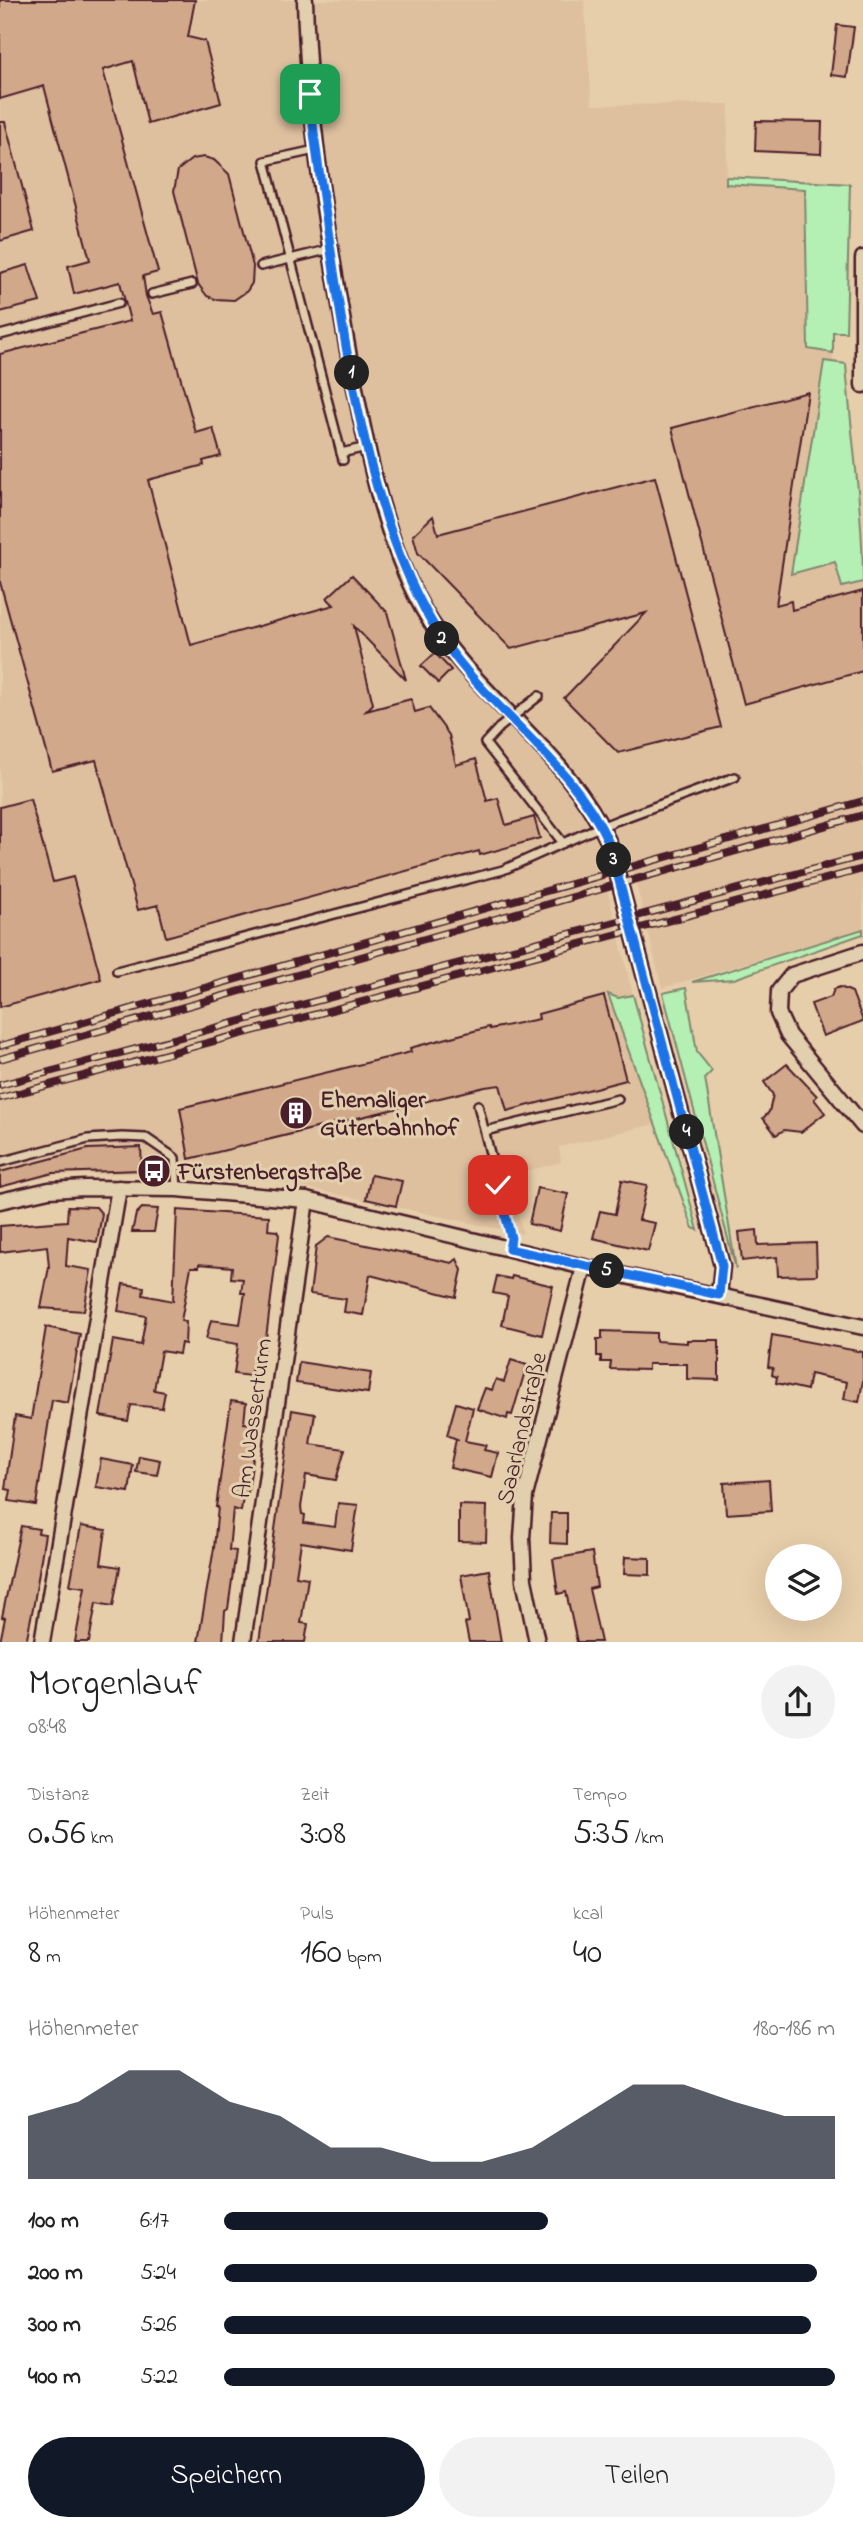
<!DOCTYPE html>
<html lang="de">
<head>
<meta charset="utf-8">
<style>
	:root { --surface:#fff; --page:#f2f2f2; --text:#222; --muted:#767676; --accent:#111827 }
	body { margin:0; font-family:"Indie Flower",sans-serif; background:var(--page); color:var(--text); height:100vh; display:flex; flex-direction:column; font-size:26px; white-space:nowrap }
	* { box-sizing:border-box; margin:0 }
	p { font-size:23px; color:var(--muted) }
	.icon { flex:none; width:38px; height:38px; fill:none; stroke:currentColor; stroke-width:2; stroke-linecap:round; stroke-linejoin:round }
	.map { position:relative; height:1642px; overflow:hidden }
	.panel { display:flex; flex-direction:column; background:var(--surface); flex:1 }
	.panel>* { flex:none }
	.controls { position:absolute; left:765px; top:1544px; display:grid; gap:14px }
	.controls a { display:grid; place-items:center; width:77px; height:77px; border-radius:50%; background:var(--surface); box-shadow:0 7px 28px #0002; font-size:35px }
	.pin { position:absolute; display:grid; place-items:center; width:60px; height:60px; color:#fff; margin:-30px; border-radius:14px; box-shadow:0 4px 10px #0006 }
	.km { position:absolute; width:35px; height:35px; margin:-18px; border-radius:50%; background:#222; color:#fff; font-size:19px; line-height:35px; text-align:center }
	.round { display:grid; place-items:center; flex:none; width:74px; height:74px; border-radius:37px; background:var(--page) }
	.head { display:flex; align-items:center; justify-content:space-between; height:119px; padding:0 28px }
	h1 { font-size:38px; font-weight:600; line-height:52px }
	.figures { display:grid; grid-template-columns:repeat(3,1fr); gap:10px; height:119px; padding:7px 28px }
	.figures div { display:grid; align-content:center }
	.figures b { font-size:35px; font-weight:600 }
	.figures small { font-size:19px; font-weight:400 }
	.figures p { font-size:19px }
	.chart { height:196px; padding:14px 28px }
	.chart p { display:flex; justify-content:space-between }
	.chart svg { width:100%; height:126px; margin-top:7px; fill:var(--accent); opacity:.7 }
	.cta { display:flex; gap:14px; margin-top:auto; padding:14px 28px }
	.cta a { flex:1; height:80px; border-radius:42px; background:var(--accent); color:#fff; font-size:28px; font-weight:600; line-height:80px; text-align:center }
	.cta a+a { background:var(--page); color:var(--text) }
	ul { padding:0 28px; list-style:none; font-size:23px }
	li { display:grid; grid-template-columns:112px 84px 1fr; align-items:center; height:52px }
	li i { height:18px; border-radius:9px; background:var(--accent) }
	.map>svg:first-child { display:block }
	.built { fill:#dec09f }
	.green { fill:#b4efb3; stroke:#7f876f; stroke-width:2 }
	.building { fill:#d2a88b; stroke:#4a1f2b; stroke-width:2 }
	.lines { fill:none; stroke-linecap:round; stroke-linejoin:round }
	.service-casing { stroke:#4a1f2b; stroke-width:12 }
	.minor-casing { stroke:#4a1f2b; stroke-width:19 }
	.service { stroke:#e2cfad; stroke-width:7 }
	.minor { stroke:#e2cfad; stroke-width:14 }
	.rail-casing { stroke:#4a1f2b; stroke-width:8 }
	.rail { stroke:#e2cfad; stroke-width:5; stroke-dasharray:16; stroke-linecap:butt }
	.service-bridge-casing { stroke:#4a1f2b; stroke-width:12; stroke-linecap:butt }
	.service-bridge { stroke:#e2cfad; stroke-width:7 }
	.route-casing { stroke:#fff; stroke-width:14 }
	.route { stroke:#1a73e8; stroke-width:9 }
	.labels { text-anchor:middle; stroke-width:6; stroke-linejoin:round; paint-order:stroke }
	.poi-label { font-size:24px; font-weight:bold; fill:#4a1f2b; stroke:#e2cfad; text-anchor:start }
	.street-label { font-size:24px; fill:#4a1f2b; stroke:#e2cfad }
</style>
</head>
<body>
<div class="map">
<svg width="863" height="1642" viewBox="0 0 863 1642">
	<rect width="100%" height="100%" fill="#e7ceaa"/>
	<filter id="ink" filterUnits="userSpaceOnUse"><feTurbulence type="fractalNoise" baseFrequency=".0143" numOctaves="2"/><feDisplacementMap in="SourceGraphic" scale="14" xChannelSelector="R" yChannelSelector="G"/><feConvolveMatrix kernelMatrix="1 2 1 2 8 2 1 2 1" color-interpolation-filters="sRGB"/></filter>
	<g filter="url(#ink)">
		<polygon class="built" points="0,0 584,0 592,105 729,104 726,184 805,189 808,349 833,353 833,361 824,361 791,573 835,562 842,587 863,582 863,929 662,988 627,848 599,855 633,995 618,998 608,995 655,1124 559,1147 561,1162 508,1176 523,1234 227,1171 53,1175 0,1189"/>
		<g class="green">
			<polygon points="726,177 850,184 846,332 833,332 833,353 808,349 805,189 726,184"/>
			<path d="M824,361L846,364C851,437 863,510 863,582L842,587L835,562L791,574Z"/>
			<polygon points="863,929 863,934 734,979 692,982"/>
			<polygon points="686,988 697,1052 712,1071 705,1078 736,1269 663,993"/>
			<polygon points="608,994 618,998 633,995 698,1230 693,1228"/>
		</g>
		<g class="building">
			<polygon points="0,0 195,0 188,37 205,41 221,103 148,124 133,61 103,70 158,272 143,276 146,296 153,314 162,312 196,433 213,428 221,456 203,461 204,465 148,480 191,645 334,605 327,598 352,575 387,612 406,680 354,626 373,704 366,711 411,699 415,712 429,708 449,735 456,765 476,759 487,801 498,798 506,825 534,817 540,838 480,855 479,851 166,937 158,905 138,910 96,760 52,771 0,582 0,354 130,321 120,282 74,294 68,266 90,260 44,86 0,99"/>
			<polygon points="837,25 854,27 847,77 831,75"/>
			<polygon points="756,121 822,122 821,154 755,151"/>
			<polygon points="0,122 5,122 34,231 0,241"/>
			<polygon points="204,157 214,160 229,174 253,266 252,283 247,291 234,300 215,299 207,296 198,284 174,191 178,170 192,159"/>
			<polygon points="28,265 40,302 0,312 0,273"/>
			<polygon points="808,392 776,605 791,601 792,610 863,591 863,671 744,704 672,428"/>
			<polygon points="655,477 721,727 618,753 564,698 646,613 511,649 418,553 413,535 433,516 438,534"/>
			<polygon points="435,653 451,670 438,683 421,666"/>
			<polygon points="30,799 53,882 73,877 101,979 0,1007 0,807"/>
			<polygon points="840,987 852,992 863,1021 823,1036 811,1004 831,997 834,989"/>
			<polygon points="604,996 626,1080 507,1111 500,1085 485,1087 189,1159 180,1108 411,1052 410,1048 489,1027 490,1029 539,1019 538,1014"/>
			<polygon points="787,1064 817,1096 814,1099 825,1113 801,1132 784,1130 776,1135 763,1118 769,1112 773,1095 764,1082"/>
			<polygon points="141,1147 142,1170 53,1173 0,1187 0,1172 88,1149"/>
			<polygon points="371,1175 402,1181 396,1206 366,1199"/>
			<polygon points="622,1180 647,1185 639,1220 655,1223 648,1251 593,1238 600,1211 615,1214"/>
			<polygon points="537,1188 568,1194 560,1231 529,1224"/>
			<polygon points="68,1206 96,1207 102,1214 97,1242 68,1237 66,1266 91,1270 84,1311 41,1308 49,1267 47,1246 0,1252 0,1226 67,1221"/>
			<polygon points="142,1208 158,1209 154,1232 132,1232 136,1214"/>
			<polygon points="177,1210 269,1216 268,1230 277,1231 279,1235 263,1362 254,1360 250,1376 234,1374 238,1344 206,1339 211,1320 240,1324 245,1293 241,1293 243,1279 231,1278 232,1267 199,1264 199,1267 191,1267 181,1321 186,1322 185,1344 181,1343 179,1354 161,1351 154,1390 165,1392 162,1408 131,1405 128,1421 100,1416 113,1340 141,1345 146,1316 118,1311 123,1284 144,1287 143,1295 173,1301"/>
			<polygon points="757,1230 758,1245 816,1243 817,1275 778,1276 777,1257 742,1261 739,1232"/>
			<polygon points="328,1237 452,1263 457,1259 462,1270 456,1297 370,1275 363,1315 344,1312 346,1299 310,1294 316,1246"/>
			<polygon points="497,1276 511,1279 512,1276 553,1286 542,1335 502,1325 508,1296 493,1293"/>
			<polygon points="46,1327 80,1334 68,1403 52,1400 36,1505 9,1501 11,1490 5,1489 15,1416 31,1419"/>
			<polygon points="602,1331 656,1333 656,1341 687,1343 687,1340 719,1340 719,1380 687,1379 687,1364 648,1364 648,1370 610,1369 611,1362 601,1362 601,1356 597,1356 597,1339 602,1339"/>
			<polygon points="772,1335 863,1352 863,1381 859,1402 844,1399 847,1382 810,1374 807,1390 776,1383 777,1377 772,1375 773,1368 768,1367"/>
			<polygon points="511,1360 527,1365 512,1415 508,1414 507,1419 477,1409 485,1388 492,1390 496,1379 504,1382"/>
			<polygon points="299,1362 371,1373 368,1393 296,1383"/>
			<polygon points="231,1401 246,1403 244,1423 253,1424 251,1438 256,1439 247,1498 243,1497 241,1511 233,1509 229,1550 236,1551 228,1609 225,1611 223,1642 198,1642 214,1548 218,1507 216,1507"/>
			<polygon points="456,1403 473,1408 465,1441 486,1445 484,1450 498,1453 492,1477 450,1468 456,1439 459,1440 447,1435"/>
			<polygon points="292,1410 315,1414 310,1444 345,1449 336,1480 306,1475 301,1507 302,1514 305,1515 304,1523 335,1527 338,1503 358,1505 351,1550 301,1542 296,1576 308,1578 301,1623 308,1624 305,1642 259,1642"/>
			<polygon points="139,1456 160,1460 157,1475 136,1472"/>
			<polygon points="101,1459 133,1465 129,1492 96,1487"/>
			<polygon points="769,1480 771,1511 726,1514 724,1483"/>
			<polygon points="459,1505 487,1506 486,1542 459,1541"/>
			<polygon points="551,1513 567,1513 567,1544 550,1543"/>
			<polygon points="21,1526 39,1529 38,1533 45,1534 34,1603 26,1642 0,1642 5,1618 2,1617"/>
			<polygon points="81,1526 106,1530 101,1564 120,1567 113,1606 96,1603 89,1642 75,1642 85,1587 70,1585"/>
			<polygon points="592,1552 597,1587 589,1589 601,1642 577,1642 566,1592 558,1594 553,1559"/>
			<polygon points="625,1557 650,1558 650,1575 624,1574"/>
			<polygon points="489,1570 501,1642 469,1642 465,1623 469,1622 461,1575"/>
		</g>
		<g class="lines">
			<defs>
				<g id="service">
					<polyline points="315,150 265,161 343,460"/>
					<polyline points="261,266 331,249"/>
					<polyline points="152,294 192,284"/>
					<polyline points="0,335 119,303"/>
					<polyline points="341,453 367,447"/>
					<polyline points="525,707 539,696"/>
					<polyline points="499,728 485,743 563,843"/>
					<polyline points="618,820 735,777"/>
					<polyline points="117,971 503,870 590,831"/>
					<polyline points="478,1105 511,1238 509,1249"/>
					<polyline points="485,1131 618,1099"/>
					<polyline points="0,1162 88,1139 122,1137 146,1138 175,1158 177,1189"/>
				</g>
				<g id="minor">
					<path d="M305,0C308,118 327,234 348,351C363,432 382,537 423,609C473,697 568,750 609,843L722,1266L719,1295"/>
					<polyline points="863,258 863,385"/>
					<polyline points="863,952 792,975 779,991 778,1013 788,1035 863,1126"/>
					<polyline points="0,1201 49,1190 85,1188 177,1189 306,1200 584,1267 863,1327"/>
					<polyline points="42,1642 119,1188"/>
					<polyline points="243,1642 306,1200"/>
					<polyline points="537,1642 524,1580 522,1538 525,1496 584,1267"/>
				</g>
			</defs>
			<use href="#service" class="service-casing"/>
			<use href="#minor" class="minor-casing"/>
			<use href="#service" class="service"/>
			<use href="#minor" class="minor"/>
			<defs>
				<g id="rail">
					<polyline points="0,1046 863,801"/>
					<polyline points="0,1059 863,815"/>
					<polyline points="0,1085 863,856"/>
					<polyline points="0,1098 863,869"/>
				</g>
			</defs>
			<use href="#rail" class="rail-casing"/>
			<use href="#rail" class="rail"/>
			<defs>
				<g id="service-bridge">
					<polyline points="499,728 525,707"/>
					<polyline points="590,831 618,820"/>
				</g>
			</defs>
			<use href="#service-bridge" class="service-bridge-casing"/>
			<use href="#service-bridge" class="service-bridge"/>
		</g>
	</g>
	<g class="lines" filter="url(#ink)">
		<defs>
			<path id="route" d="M310,94C314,147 324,199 331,251C349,372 374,538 443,640C492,713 572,761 609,843L722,1266L719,1295L509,1249L511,1238L498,1185"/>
		</defs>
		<use href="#route" class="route-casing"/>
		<use href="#route" class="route"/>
	</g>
	<defs>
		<symbol id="building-disc" viewBox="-11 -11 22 22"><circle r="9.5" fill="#4a1f2b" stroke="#e2cfad"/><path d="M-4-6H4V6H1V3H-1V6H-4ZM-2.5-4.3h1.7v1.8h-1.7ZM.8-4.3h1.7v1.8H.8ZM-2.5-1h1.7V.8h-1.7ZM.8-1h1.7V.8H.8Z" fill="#fff"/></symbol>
		<symbol id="bus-disc" viewBox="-11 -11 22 22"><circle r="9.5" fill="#4a1f2b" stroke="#e2cfad"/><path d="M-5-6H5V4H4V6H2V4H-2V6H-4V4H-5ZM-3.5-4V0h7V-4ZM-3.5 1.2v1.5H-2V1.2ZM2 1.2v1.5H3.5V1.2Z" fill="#fff"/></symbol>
	</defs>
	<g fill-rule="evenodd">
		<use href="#building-disc" x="277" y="1094" width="38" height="38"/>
		<use href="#bus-disc" x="135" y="1152" width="38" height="38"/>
	</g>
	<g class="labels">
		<g class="poi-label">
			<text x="320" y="1107">Ehemaliger<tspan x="320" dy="28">Güterbahnhof</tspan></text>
			<text x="178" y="1179">Fürstenbergstraße</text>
		</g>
		<g class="street-label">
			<text transform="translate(252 1418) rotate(-82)" y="8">Am Wasserturm</text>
			<text transform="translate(521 1428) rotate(-77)" y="8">Saarlandstraße</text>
		</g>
	</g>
</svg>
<div class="controls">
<a><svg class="icon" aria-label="layers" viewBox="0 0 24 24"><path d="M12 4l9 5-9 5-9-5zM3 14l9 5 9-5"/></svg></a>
</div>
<div class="pin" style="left:310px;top:94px;background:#1e9e55"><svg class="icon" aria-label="arrive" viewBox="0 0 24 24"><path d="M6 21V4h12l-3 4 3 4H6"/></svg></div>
<div class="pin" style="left:498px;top:1185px;background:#d93025"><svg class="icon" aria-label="check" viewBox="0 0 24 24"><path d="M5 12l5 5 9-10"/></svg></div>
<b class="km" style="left:352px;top:373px">1</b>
<b class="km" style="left:442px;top:639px">2</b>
<b class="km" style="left:614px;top:860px">3</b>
<b class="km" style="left:687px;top:1132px">4</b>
<b class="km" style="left:607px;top:1271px">5</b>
</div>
<section class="panel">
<div class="head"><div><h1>Morgenlauf</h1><p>08:48</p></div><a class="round"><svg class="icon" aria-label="share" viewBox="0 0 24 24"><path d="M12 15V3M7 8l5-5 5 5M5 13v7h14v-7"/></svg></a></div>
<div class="figures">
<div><p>Distanz</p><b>0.56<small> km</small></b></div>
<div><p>Zeit</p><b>3:08</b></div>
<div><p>Tempo</p><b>5:35<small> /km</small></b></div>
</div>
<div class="figures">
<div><p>Höhenmeter</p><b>8<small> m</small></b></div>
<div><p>Puls</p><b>160<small> bpm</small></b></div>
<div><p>kcal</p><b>40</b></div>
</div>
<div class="chart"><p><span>Höhenmeter</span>180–186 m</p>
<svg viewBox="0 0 160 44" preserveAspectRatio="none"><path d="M0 44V22L10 17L20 6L30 6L40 17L50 22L60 33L70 33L80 38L90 38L100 33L110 22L120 11L130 11L140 17L150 22L160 22V44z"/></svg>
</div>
<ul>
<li><b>100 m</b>6:17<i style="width:53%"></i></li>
<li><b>200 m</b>5:24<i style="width:97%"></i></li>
<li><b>300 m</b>5:26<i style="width:96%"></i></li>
<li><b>400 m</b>5:22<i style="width:100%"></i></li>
</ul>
<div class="cta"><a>Speichern</a><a>Teilen</a></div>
</section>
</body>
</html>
